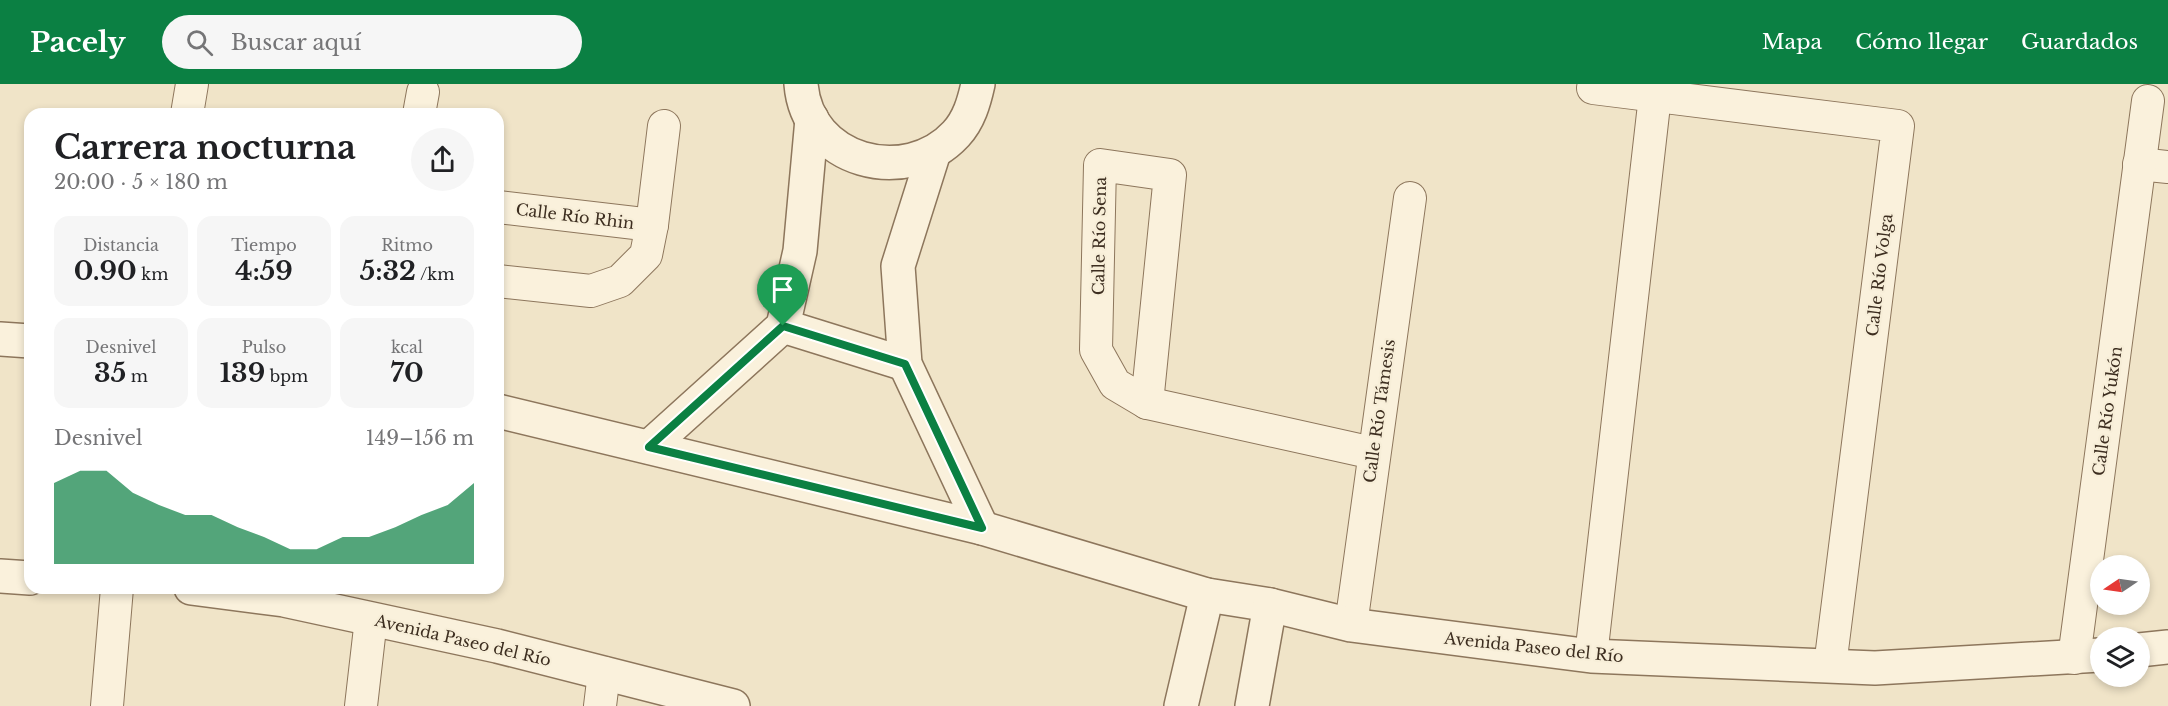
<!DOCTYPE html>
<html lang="es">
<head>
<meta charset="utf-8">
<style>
	:root { --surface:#fff; --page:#f6f6f6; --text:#202124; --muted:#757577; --accent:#0b8043 }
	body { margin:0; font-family:"Libre Baskerville",serif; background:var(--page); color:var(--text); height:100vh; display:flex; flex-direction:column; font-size:22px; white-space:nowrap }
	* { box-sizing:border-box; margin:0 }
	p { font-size:20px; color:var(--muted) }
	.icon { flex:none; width:33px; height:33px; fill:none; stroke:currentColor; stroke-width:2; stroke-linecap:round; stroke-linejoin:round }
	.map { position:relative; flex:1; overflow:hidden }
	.details { position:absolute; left:24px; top:24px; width:480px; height:486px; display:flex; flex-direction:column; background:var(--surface); border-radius:18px; box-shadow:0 3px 9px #0003 }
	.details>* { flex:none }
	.needle { width:39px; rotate:257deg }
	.controls { position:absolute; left:2090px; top:471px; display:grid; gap:12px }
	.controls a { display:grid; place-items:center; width:60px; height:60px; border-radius:50%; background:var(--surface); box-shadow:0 3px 9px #0003; font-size:30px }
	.pin { position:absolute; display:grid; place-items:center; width:51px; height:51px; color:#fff; margin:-62px -26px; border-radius:50% 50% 50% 0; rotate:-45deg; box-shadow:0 0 6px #0007 }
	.pin .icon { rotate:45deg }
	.round { display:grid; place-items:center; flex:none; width:63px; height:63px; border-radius:32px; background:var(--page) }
	.head { display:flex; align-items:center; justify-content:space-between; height:102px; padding:0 30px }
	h1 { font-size:33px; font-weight:700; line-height:45px }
	.figures { display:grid; grid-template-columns:repeat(3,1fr); gap:9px; height:102px; padding:6px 30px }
	.figures div { display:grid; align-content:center; border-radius:15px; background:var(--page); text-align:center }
	.figures b { font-size:26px; font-weight:700 }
	.figures small { font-size:16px; font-weight:400 }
	.figures p { font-size:16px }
	.chart { height:168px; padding:12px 30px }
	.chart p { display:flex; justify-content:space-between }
	.chart svg { width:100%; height:108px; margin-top:6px; fill:var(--accent); opacity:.7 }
	header { display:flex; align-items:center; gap:36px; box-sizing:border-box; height:84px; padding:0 30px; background:var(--accent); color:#fff }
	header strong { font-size:28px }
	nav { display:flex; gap:33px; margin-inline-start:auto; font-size:21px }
	.search { width:420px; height:54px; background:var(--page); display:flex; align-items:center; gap:15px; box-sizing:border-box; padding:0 21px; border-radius:33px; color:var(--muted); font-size:22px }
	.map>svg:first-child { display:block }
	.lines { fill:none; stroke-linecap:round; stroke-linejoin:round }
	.minor-casing { stroke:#8d765c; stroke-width:34 }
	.tertiary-casing { stroke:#8d765c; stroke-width:36 }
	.minor { stroke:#faf1dc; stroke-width:32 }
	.tertiary { stroke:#faf1dc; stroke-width:33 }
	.route-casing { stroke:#fff; stroke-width:12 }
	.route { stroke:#0b8043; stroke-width:8 }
	.labels { text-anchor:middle; stroke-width:4.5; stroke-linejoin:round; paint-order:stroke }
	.street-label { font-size:16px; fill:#3d2e20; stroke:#f7eed8 }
</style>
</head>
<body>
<header>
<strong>Pacely</strong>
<div class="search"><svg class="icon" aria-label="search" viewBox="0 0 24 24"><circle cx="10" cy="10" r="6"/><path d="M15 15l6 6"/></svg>Buscar aquí</div>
<nav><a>Mapa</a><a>Cómo llegar</a><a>Guardados</a></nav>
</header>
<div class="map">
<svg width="2168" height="622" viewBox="0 0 2168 622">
	<rect width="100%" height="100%" fill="#f0e4c8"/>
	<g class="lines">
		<defs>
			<g id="minor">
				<polyline points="1593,4 1898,42 1830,582"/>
				<polyline points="187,30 192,0"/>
				<polyline points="419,30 423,8"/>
				<polyline points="2139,80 2168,83"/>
				<polygon points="1100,81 1170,91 1147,319 1115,300 1096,266"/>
				<polyline points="498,123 652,141 646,171 620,197 591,207 498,197"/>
				<polyline points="652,141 664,42"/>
				<polyline points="1147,319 1373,369"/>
				<polyline points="1351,541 1410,114"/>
				<polyline points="1591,572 1655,12"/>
				<polyline points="2074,574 2148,17"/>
				<polyline points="107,622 117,504"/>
				<polyline points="361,622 371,535"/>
				<polyline points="600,622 604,589"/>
			</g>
			<g id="tertiary">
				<path d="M801,0C807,78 906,104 956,50C969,36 974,18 978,0"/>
				<polyline points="934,68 898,182 905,280 982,444"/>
				<polyline points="783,242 905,280"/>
				<polyline points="0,255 30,257"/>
				<polyline points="498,327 982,444 1207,511 1270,521 1351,541 1591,572 1875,584 2100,571"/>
				<polyline points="649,363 783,242 800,167 812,35"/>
				<polyline points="0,492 30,494"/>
				<polyline points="191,504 284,516 497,562 733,622"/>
				<polyline points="2139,566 2168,563"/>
				<polyline points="1181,622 1207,511"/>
				<polyline points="1252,622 1270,521"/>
			</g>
		</defs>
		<use href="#minor" class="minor-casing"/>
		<use href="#tertiary" class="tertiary-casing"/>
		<use href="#minor" class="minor"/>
		<use href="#tertiary" class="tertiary"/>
	</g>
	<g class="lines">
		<defs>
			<polygon id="route" points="783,242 905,280 982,444 649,363"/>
		</defs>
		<use href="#route" class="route-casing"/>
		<use href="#route" class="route"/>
	</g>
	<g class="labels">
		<g class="street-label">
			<text transform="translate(575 132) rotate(7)" y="6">Calle Río Rhin</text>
			<text transform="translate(1099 152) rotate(-89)" y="6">Calle Río Sena</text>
			<text transform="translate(1879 191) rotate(-83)" y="6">Calle Río Volga</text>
			<text transform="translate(1379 327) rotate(-82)" y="6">Calle Río Támesis</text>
			<text transform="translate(2107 327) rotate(-82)" y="6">Calle Río Yukón</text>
			<text transform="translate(463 556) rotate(13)" y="6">Avenida Paseo del Río</text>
			<text transform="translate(1534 563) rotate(6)" y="6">Avenida Paseo del Río</text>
		</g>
	</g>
</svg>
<div class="controls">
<a><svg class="needle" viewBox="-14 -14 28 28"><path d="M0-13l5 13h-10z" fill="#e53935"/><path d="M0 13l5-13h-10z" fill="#757577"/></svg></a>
<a><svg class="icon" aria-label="layers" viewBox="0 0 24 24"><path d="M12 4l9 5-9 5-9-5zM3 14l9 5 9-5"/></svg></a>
</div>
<div class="pin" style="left:783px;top:242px;background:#1e9e55"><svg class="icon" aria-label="arrive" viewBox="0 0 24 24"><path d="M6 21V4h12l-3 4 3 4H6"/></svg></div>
<section class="details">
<div class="head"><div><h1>Carrera nocturna</h1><p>20:00 · 5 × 180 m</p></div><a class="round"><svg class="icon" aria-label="share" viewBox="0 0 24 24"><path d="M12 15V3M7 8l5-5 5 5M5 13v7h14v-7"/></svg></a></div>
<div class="figures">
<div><p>Distancia</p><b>0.90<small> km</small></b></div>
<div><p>Tiempo</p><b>4:59</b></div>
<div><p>Ritmo</p><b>5:32<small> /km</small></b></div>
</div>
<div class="figures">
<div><p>Desnivel</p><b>35<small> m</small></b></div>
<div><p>Pulso</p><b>139<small> bpm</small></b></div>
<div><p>kcal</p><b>70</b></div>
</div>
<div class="chart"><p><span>Desnivel</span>149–156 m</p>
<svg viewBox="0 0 160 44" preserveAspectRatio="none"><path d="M0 44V11L10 6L20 6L30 15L40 20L50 24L60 24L70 29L80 33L90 38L100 38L110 33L120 33L130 29L140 24L150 20L160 11V44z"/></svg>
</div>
</section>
</div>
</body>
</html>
